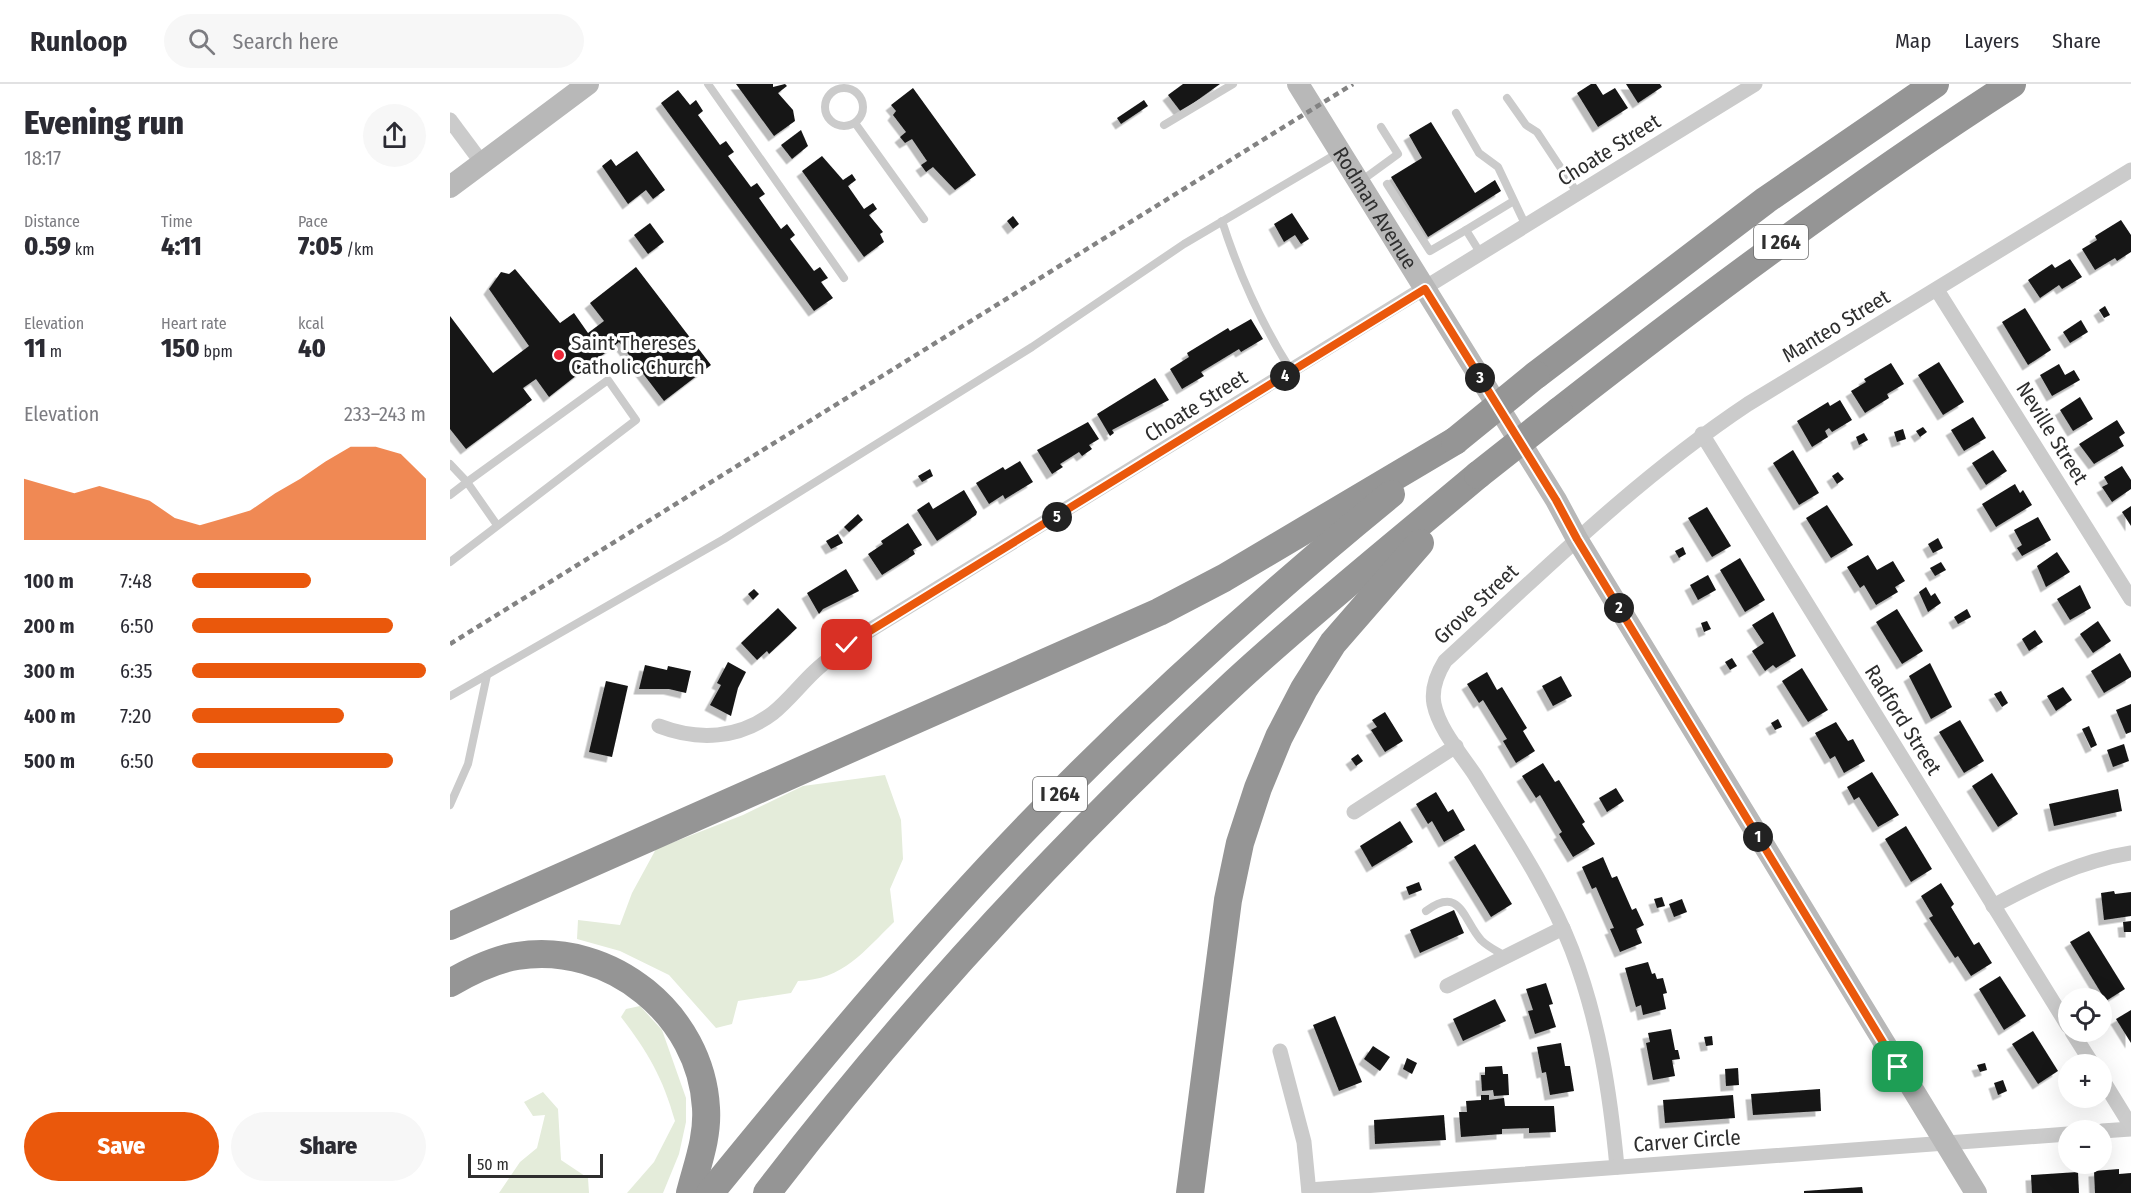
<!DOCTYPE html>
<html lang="en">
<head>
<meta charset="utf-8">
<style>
	:root { --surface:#fff; --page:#f7f7f7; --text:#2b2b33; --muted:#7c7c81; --line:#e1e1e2; --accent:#ea580c }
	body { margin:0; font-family:"Fira Sans Condensed",sans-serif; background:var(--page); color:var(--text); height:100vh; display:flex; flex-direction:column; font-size:22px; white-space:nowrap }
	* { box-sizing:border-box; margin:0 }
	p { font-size:20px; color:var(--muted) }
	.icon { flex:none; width:33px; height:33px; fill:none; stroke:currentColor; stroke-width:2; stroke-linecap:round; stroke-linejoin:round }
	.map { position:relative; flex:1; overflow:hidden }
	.drawer { display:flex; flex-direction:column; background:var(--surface); width:450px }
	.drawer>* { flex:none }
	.tools { position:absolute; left:1608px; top:904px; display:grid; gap:12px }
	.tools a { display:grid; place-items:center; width:54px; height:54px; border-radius:50%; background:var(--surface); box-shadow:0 6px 24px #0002; font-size:30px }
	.scale { position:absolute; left:18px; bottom:15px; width:135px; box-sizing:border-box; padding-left:6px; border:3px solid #2e2e2e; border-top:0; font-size:16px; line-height:21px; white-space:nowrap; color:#2e2e2e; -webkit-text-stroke:4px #fff; paint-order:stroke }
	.pin { position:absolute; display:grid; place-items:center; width:51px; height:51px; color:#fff; margin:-26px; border-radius:12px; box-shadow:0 3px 9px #0006 }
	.km { position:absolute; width:30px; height:30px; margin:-15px; border-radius:50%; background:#222; color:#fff; font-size:16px; line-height:30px; text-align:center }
	.round { display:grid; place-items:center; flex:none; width:63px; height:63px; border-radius:32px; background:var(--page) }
	.summary { display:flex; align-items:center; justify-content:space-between; height:102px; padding:0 24px }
	h1 { font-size:33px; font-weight:800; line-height:45px }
	.stats { display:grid; grid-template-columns:repeat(3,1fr); gap:9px; height:102px; padding:6px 24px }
	.stats div { display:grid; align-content:center }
	.stats b { font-size:26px; font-weight:800 }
	.stats small { font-size:16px; font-weight:400 }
	.stats p { font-size:16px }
	.chart { height:168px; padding:12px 24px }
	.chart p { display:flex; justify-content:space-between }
	.chart svg { width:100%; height:108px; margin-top:6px; fill:var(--accent); opacity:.7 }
	.primary-button { display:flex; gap:12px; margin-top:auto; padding:12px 24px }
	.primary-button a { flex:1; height:69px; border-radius:36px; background:var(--accent); color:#fff; font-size:24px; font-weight:800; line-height:69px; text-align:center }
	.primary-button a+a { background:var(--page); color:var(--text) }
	ul { padding:0 24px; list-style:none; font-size:20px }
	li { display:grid; grid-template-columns:96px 72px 1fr; align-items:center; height:45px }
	li i { height:15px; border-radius:8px; background:var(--accent) }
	header { display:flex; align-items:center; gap:36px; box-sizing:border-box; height:84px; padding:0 30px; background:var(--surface); border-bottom:2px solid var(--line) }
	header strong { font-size:28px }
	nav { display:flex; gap:33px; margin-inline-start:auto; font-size:21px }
	.search { width:420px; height:54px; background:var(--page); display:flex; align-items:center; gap:15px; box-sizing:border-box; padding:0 21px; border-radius:33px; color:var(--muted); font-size:22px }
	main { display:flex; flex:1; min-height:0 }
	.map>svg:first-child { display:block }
	.green { fill:#e4ecda }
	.building { fill:#151515; filter:url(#shadow) }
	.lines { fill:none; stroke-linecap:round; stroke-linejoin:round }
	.lane { stroke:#cbcbcb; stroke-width:8 }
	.street { stroke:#cbcbcb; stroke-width:15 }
	.secondary { stroke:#b8b8b8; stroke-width:22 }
	.highway { stroke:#959595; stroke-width:28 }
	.rail { stroke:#838383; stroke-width:4.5; stroke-dasharray:6 4.5; stroke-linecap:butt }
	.highway-bridge { stroke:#959595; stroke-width:28 }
	.route-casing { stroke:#fff; stroke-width:12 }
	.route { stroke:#ea580c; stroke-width:8 }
	.poi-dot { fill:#ee2738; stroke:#fff; stroke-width:2 }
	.labels { text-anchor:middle; stroke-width:6; stroke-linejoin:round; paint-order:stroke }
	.shield { fill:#fff; stroke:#6d6d6d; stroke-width:1.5 }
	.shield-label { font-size:20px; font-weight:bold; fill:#2e2e2e }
	.street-label { font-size:21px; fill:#2e2e2e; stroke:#fff }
	.poi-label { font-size:21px; fill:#2e2e2e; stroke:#fff; text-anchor:start }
</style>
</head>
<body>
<header>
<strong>Runloop</strong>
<div class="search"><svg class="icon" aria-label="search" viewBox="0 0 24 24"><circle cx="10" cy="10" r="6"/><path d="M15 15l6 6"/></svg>Search here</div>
<nav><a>Map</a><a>Layers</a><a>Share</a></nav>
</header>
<main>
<section class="drawer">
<div class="summary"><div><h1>Evening run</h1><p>18:17</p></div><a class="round"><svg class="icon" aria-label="share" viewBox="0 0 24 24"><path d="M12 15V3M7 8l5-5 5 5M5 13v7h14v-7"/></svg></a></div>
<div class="stats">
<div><p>Distance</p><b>0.59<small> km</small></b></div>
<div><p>Time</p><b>4:11</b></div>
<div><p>Pace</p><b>7:05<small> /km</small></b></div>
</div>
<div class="stats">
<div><p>Elevation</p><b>11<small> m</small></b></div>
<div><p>Heart rate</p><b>150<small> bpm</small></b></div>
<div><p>kcal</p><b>40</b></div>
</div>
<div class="chart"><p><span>Elevation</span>233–243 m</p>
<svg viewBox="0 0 160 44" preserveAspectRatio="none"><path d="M0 44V19L10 22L20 25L30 22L40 25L50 28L60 35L70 38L80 35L90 32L100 25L110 19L120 12L130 6L140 6L150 9L160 19V44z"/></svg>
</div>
<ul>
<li><b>100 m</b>7:48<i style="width:51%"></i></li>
<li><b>200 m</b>6:50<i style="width:86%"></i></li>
<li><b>300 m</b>6:35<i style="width:100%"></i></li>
<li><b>400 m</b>7:20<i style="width:65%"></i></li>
<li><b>500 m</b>6:50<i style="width:86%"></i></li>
</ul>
<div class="primary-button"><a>Save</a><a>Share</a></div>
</section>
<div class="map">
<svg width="1681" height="1109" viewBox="0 0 1681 1109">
	<defs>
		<filter id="shadow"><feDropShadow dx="-5.5" dy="5.5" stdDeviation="0" flood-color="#0004"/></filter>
	</defs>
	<rect width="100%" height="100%" fill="#fff"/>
	<g class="green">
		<path d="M435,691L451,736L453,775L440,805L444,838C414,867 393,896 348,897L341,909L288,917L282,940L266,944L219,891L170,867L127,855L128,836L170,841L182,809L206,765L293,731L353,702Z"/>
		<path d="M190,922L212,946L236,1014V1038L229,1070L213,1109H177L204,1078L225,1037C213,994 198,968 171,933L176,925Z"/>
		<polygon points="93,1008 108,1025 111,1076 138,1094 139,1109 49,1109 70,1078 87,1064 95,1031 83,1032 74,1018"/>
	</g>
	<g class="building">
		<polygon points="286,0 323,0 323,3 335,0 337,2 328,9 343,26 345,37 324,52"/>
		<polygon points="733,0 770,0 731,28 718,11"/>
		<polygon points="1141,0 1146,0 1153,11 1165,4 1178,24 1148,43 1127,9"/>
		<polygon points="1176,0 1210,0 1212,3 1188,19"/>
		<polygon points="463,4 526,91 505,106 483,83 476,88 471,81 477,77 462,55 455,59 450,53 456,48 443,31 446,27 441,21"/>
		<polygon points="228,6 240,21 246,16 253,27 248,31 270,61 276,57 284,68 278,72 301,103 307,99 315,110 309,114 331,145 337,140 345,151 340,155 364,187 370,183 378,194 371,198 383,214 364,227 211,19"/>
		<polygon points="694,16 698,22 671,40 667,34"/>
		<polygon points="981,38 1025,109 1045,96 1051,107 978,153 941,93 972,74 959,51"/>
		<polygon points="351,46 358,62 342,75 331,61"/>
		<polygon points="187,67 215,106 203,115 196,106 178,120 152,82 161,75 166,82"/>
		<polygon points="372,72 393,96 402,90 406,96 398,102 414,125 423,119 427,125 419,131 433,148 430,150 434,158 414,173 352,87"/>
		<polygon points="842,129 859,155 851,160 845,151 834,158 824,140"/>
		<polygon points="563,132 569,140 563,145 557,137"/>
		<polygon points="1671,136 1681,151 1681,168 1667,177 1665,174 1645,186 1632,165 1647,156 1645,152"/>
		<polygon points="200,139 214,158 198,170 184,151"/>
		<polygon points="1620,175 1632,193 1612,205 1609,201 1590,214 1578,196 1602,180 1605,184"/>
		<polygon points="186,183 261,281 214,317 169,258 99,313 86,295 73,304 82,316 16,365 0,345 0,232 43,289 79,262 39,205 51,188 59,190 65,185 110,239 124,229 138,249 154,237 140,219"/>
		<polygon points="1655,222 1660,231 1654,234 1649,226"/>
		<polygon points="1575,224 1601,266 1578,281 1552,238"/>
		<polygon points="801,235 813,255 791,268 789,265 751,288 754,292 732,305 720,285 739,273 737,269 778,244 780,247"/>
		<polygon points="1631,236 1638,248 1620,259 1613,248"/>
		<polygon points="1489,278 1514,318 1493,331 1468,291"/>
		<polygon points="1441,279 1454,300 1437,310 1439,314 1415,329 1401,307 1416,298 1414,295"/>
		<polygon points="1609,280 1615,291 1624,286 1630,296 1602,312 1590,291"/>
		<polygon points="705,294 719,316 662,346 664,349 660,352 647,330"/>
		<polygon points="1630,313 1643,335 1623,347 1610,326"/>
		<polygon points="1390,316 1402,336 1382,348 1379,344 1375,347 1378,353 1362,363 1347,337 1378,318 1380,322"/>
		<polygon points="1523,333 1536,354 1514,367 1501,346"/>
		<polygon points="1667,336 1675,349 1669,353 1674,362 1644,380 1629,360"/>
		<polygon points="638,338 649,355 639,361 642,365 632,372 629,368 610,380 613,383 602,390 587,366"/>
		<polygon points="1473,343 1477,348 1470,353 1466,347"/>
		<polygon points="1453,345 1456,355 1447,358 1444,348"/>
		<polygon points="1414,349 1418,356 1409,361 1406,353"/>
		<polygon points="1343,366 1369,409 1349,421 1323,379"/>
		<polygon points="1543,366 1557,387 1536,401 1522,379"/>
		<polygon points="570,377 583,398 555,415 553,411 539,420 526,399 553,383 555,386"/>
		<polygon points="1672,382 1681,396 1681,405 1662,418 1652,403 1658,400 1654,393"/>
		<polygon points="480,385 483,392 472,398 468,392"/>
		<polygon points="1388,388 1394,395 1387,400 1382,392"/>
		<polygon points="1565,400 1570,409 1573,406 1582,421 1546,443 1532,420"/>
		<polygon points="514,406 527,428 526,431 487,457 467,426 479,418 483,425"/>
		<polygon points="1377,421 1403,461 1381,474 1356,434"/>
		<polygon points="1681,422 1681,442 1672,428"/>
		<polygon points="1257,423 1281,462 1262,473 1238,434"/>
		<polygon points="408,430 413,436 399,448 394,443"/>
		<polygon points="1588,433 1601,456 1572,472 1567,464 1572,461 1564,446"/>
		<polygon points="458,439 472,461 463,466 465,470 432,491 418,470 433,460 431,457"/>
		<polygon points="388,450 393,459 381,465 376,457"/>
		<polygon points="1488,454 1493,464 1483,469 1478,460"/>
		<polygon points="1233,463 1236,470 1229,474 1225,467"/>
		<polygon points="1607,468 1620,488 1596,503 1587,482"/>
		<polygon points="1418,471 1427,486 1443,477 1455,497 1445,503 1448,508 1426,521 1414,501 1410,504 1397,483"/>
		<polygon points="1290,474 1315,516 1295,528 1270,486"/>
		<polygon points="1491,478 1496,486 1485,492 1480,484"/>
		<polygon points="396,485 409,507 373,525 369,530 357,509"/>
		<polygon points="1258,491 1266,506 1248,516 1240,501"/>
		<polygon points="1630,501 1641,524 1620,536 1607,515"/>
		<polygon points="1476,503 1481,512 1485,509 1491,519 1478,528 1469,508"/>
		<polygon points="304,505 309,510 303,516 298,510"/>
		<polygon points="328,524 347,544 319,570 317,567 307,576 291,559"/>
		<polygon points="1447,525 1473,567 1452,580 1426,538"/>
		<polygon points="1517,525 1521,533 1508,540 1504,533"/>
		<polygon points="1323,528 1346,572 1326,584 1323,581 1315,587 1302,567 1314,559 1302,541"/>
		<polygon points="1257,537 1261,545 1254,548 1251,539"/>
		<polygon points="1648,537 1661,557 1643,569 1630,550"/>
		<polygon points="1585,546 1593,558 1579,567 1572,555"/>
		<polygon points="1670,569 1681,588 1681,593 1654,609 1641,587"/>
		<polygon points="1282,574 1287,582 1280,586 1275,578"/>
		<polygon points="278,578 296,588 288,604 281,632 260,621 271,601 267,599"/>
		<polygon points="1480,579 1502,623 1481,635 1459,592"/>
		<polygon points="195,581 217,586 218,582 241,587 236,609 219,605 189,605"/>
		<polygon points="1352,584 1378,626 1358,638 1332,597"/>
		<polygon points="1037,588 1047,606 1052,603 1077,644 1073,647 1085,667 1066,679 1053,657 1057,655 1033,616 1029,619 1017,600"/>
		<polygon points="1111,592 1122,612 1103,622 1092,602"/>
		<polygon points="156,597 178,602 162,673 139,668"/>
		<polygon points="1613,603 1622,616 1606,627 1597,612"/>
		<polygon points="1551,607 1558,619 1552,623 1544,610"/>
		<polygon points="1681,620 1681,648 1676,650 1666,626"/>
		<polygon points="935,628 953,657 935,668 921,646 927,643 922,636"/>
		<polygon points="1328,635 1332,643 1325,646 1321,639"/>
		<polygon points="1510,636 1534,677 1514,689 1489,648"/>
		<polygon points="1386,638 1398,657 1403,655 1415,677 1394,689 1385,672 1380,675 1365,649"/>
		<polygon points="1639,642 1647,661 1641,664 1632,645"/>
		<polygon points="1674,660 1679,677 1663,683 1657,666"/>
		<polygon points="908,670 913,677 906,682 901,675"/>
		<polygon points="1093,679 1105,698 1109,696 1135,738 1132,740 1145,760 1123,773 1109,750 1112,748 1090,711 1086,714 1072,692"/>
		<polygon points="1422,688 1449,731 1428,743 1409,713 1404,716 1397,703"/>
		<polygon points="1542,689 1568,730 1548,743 1522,702"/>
		<polygon points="1166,704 1174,717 1157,728 1149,714"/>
		<polygon points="1668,705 1672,727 1604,742 1599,720"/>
		<polygon points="986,708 998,728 1003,725 1015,746 994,758 982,737 978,740 966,720"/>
		<polygon points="950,737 963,758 922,783 910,762"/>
		<polygon points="1456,742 1482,785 1461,798 1435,755"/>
		<polygon points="1025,760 1062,820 1041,833 1004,773"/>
		<polygon points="1153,773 1162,794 1167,792 1182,826 1186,824 1194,841 1186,845 1192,859 1170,868 1160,845 1164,844 1146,803 1142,805 1132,783"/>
		<polygon points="969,798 972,806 959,811 956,803"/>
		<polygon points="1491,799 1504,820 1501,823 1524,861 1529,858 1542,879 1521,892 1508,872 1505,874 1479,834 1483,832 1471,812"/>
		<polygon points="1664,807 1665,810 1681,808 1681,832 1654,836 1651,809"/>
		<polygon points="1212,813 1215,822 1207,824 1204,815"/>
		<polygon points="1232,815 1237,828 1224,833 1219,820"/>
		<polygon points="1004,826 1014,849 970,869 960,846"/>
		<polygon points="1681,837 1681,848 1674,848 1673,838"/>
		<polygon points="1639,847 1675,905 1656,917 1620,858"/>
		<polygon points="1198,878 1202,890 1205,889 1207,895 1213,894 1217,909 1213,910 1216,925 1193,931 1191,921 1186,923 1175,884"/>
		<polygon points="1550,892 1576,932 1554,946 1529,905"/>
		<polygon points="1096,899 1103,920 1099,921 1106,943 1085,950 1078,927 1083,926 1076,905"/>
		<polygon points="1045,915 1056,937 1013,957 1003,935"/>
		<polygon points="1681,926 1681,959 1666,935"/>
		<polygon points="885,932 912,998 889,1007 863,941"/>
		<polygon points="1221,945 1225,966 1228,966 1230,975 1222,976 1225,992 1203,996 1196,959 1200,958 1198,949"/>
		<polygon points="1583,947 1608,987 1588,1000 1562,960"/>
		<polygon points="1262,952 1263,961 1256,962 1254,953"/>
		<polygon points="1111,959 1115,982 1120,982 1124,1007 1100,1011 1096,988 1092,989 1087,963"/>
		<polygon points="923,962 940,973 930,987 914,975"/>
		<polygon points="957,974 967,979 962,990 953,985"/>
		<polygon points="1535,979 1537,986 1530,988 1527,981"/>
		<polygon points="1052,982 1053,990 1058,990 1059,1011 1044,1012 1043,1006 1032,1007 1031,991 1035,991 1035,983"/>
		<polygon points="1288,984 1289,1001 1276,1002 1275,985"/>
		<polygon points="1553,996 1557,1007 1548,1011 1544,999"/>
		<polygon points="1370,1005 1371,1027 1303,1031 1301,1010"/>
		<polygon points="1031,1011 1039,1011 1039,1016 1054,1014 1055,1022 1104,1022 1106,1048 1079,1049 1079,1044 1052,1045 1052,1050 1011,1053 1009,1028 1017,1028 1016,1017 1031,1016"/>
		<polygon points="1283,1011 1285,1034 1215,1039 1213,1016"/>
		<polygon points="994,1031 996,1056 925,1060 924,1036"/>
		<polygon points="1669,1085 1669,1090 1681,1089 1681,1109 1645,1109 1644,1087"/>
		<polygon points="1628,1088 1629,1109 1582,1109 1581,1091"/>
		<polygon points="1412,1103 1413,1109 1354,1109 1354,1107"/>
	</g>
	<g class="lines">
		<g class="lane">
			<polyline points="258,0 394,194"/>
			<circle cx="394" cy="23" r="19"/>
			<polyline points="1057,14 1076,41 1087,48 1128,110"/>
			<polyline points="1006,29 1029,69 1048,83 1076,142"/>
			<polyline points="405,39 474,135"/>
			<polyline points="714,41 783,0"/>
			<polyline points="911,97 948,70 931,43"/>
			<polyline points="937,100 980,167 1016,146 1031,170"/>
			<path d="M772,137C789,190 812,241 842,288"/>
			<polyline points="1016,146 1062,118"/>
			<polyline points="0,380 17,398 158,296 186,336 0,478"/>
			<polyline points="0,411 17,398 47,441"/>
			<polyline points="0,612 274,455 582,263 734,160 888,69"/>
			<polyline points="0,721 18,680 37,591"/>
			<path d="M976,827C1011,801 1013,836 1031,856C1038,863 1047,867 1055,872"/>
		</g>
		<g class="street">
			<polyline points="0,36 32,79"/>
			<polyline points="1487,206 1681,515"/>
			<polyline points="1252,350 1618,942"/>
			<path d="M209,642C248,657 289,655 323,629C338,617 351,600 365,587C381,572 399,560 417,548L1305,0"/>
			<polyline points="904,728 1006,662"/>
			<path d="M1543,822C1588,798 1630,777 1681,769"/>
			<polyline points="997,902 1113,844"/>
			<polyline points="1622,948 1643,981"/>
			<polyline points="830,967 854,1058 859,1109"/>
			<polyline points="1652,995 1681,1042"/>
			<polyline points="1652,1047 1681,1045"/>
			<path d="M1167,1083C1160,1008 1149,937 1122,866C1098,804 1059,747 1025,691C1011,670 989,645 984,620C981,604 987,590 995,577C1093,487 1187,394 1298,320L1681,86"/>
			<polyline points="859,1106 1618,1050"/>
		</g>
		<g class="secondary">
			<path id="s1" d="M848,0L1106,416L1127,455L1526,1109"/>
			<polyline points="0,103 138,0"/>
		</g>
		<g class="highway">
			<polyline points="1086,291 1316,116 1485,0"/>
			<path d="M1109,327C1256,212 1405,101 1562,0"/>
			<polyline points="0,842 709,528 774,494 1005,357"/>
			<path d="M0,899C21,887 43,876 67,872C161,857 251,931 256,1024C258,1054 247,1081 240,1109"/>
			<path d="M260,1109C363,983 466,858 579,741C692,624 815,513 941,410"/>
			<path d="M317,1109C457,926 615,756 784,599C862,527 946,460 1028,391"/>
			<polyline points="740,1109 778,816 790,759 808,704 829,653 854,605 883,559 970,459"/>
		</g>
		<polyline class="rail" points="0,560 903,0"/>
		<g class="highway-bridge">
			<polyline points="1005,357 1086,291"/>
			<polyline points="1028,391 1109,327"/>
		</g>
	</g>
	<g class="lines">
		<defs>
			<polyline id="route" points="397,561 975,205 1106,416 1127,455 1448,983"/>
		</defs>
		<use href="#route" class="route-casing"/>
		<use href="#route" class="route"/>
	</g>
	<circle class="poi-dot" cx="109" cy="271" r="6"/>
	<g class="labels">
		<g class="shield">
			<rect x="1304" y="141" width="54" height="34" rx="4.5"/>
			<rect x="583" y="693" width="54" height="34" rx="4.5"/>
		</g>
		<g class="shield-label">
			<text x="1331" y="165">I 264</text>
			<text x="610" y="717">I 264</text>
		</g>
		<g class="street-label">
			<text transform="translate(1159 66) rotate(-32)" y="7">Choate Street</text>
			<text dy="7" stroke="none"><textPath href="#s1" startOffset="146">Rodman Avenue</textPath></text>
			<text transform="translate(1386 242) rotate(-31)" y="7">Manteo Street</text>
			<text transform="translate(746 322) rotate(-32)" y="7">Choate Street</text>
			<text transform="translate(1602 349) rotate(58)" y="7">Neville Street</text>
			<text transform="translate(1026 520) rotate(-43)" y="7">Grove Street</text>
			<text transform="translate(1453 636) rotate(58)" y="7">Radford Street</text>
			<text transform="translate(1237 1057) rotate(-4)" y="7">Carver Circle</text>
		</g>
		<g class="poi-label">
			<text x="121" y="266">Saint Thereses<tspan x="121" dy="24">Catholic Church</tspan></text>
		</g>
	</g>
</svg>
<div class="tools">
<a><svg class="icon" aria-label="locate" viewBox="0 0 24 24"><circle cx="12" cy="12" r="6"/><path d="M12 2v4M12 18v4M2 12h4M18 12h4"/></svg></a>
<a>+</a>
<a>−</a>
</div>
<div class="scale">50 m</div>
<div class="pin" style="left:1448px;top:983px;background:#1e9e55"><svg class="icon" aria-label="arrive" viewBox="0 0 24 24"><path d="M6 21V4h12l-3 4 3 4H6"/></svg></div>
<div class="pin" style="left:397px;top:561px;background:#d93025"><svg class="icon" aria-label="check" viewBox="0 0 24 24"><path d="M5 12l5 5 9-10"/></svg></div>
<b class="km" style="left:1308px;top:753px">1</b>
<b class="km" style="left:1169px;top:524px">2</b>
<b class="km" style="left:1030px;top:294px">3</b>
<b class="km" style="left:835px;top:292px">4</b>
<b class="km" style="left:607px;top:433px">5</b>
</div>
</main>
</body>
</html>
